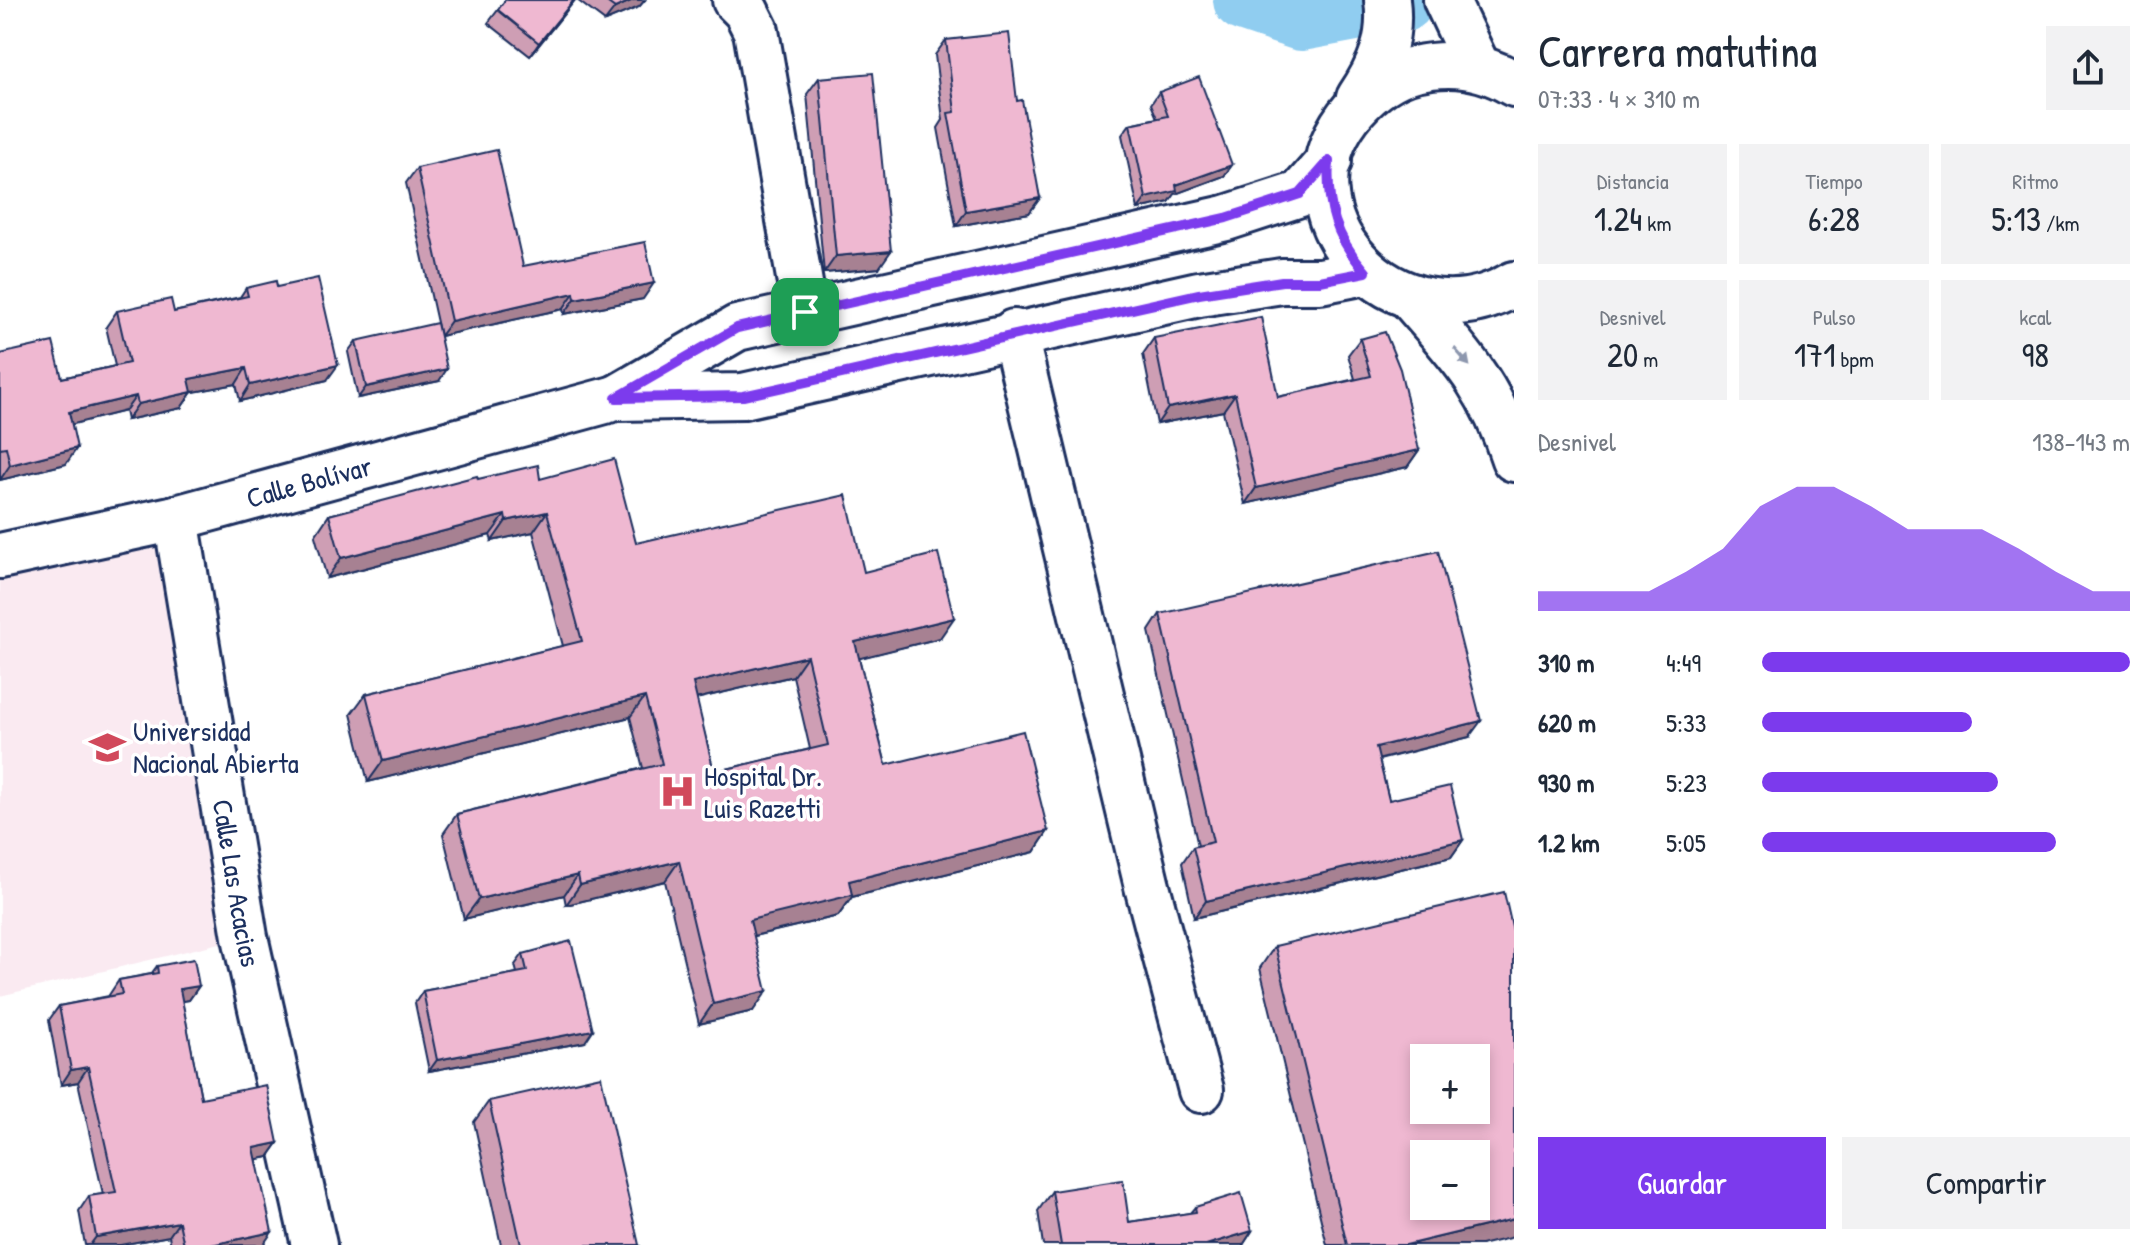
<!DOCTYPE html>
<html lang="es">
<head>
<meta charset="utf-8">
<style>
	:root { --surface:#fff; --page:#f2f2f3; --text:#1f2937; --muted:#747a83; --accent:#7c3aed }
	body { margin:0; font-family:"Patrick Hand",sans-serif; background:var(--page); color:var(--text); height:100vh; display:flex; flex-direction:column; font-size:30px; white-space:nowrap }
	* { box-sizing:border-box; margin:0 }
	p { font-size:26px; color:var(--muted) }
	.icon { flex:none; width:44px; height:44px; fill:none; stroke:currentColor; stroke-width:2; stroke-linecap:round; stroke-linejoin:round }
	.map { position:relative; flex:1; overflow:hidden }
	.details { display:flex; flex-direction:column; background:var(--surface); width:640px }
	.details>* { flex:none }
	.fabs { position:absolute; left:1410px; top:1044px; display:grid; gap:16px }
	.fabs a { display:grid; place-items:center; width:80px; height:80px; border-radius:0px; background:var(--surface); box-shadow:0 4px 12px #0003; font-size:40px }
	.pin { position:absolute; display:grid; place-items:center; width:68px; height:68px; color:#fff; margin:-34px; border-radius:16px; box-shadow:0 4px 12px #0006 }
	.round { display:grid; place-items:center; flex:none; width:84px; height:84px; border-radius:0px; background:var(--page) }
	.summary { display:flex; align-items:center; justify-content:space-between; height:136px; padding:0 24px }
	h1 { font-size:44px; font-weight:600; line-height:60px }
	.stats { display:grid; grid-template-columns:repeat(3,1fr); gap:12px; height:136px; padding:8px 24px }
	.stats div { display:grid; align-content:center; border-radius:0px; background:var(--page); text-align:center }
	.stats b { font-size:34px; font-weight:600 }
	.stats small { font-size:22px; font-weight:400 }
	.stats p { font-size:22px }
	.chart { height:224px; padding:16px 24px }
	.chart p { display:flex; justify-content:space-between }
	.chart svg { width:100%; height:144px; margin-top:8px; fill:var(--accent); opacity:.7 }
	.primary-button { display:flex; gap:16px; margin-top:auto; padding:16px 24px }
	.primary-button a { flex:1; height:92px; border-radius:0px; background:var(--accent); color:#fff; font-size:32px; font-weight:600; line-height:92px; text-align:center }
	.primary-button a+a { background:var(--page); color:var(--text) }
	ul { padding:0 24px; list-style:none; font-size:26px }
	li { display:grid; grid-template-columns:128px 96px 1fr; align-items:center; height:60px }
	li i { height:20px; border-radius:10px; background:var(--accent) }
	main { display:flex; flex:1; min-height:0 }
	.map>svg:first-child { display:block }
	.built { fill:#faeaf1 }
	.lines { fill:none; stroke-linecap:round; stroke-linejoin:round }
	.river { stroke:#90cdf0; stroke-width:64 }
	.minor-casing { stroke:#1b2f5e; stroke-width:50 }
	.minor { stroke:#fff; stroke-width:44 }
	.wall { fill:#ce9eb4; stroke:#1b2f5e; stroke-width:2; fill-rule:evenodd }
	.shaded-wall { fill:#a78192; stroke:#1b2f5e; stroke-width:2 }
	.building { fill:#efb8d1; stroke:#1b2f5e; stroke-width:2; fill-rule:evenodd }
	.oneway { fill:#8d97ae }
	.route-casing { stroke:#fff; stroke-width:16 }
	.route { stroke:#7c3aed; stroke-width:10 }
	.labels { text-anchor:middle; stroke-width:7; stroke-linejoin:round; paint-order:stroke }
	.street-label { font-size:28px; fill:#1b2f5e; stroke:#fff }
	.poi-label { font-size:28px; fill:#1b2f5e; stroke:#fff; text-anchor:start }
</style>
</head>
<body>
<main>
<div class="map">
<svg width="1514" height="1245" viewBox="0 0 1514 1245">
	<rect width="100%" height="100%" fill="#fff"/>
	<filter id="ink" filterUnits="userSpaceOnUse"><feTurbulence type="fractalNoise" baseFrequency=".0125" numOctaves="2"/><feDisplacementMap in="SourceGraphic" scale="16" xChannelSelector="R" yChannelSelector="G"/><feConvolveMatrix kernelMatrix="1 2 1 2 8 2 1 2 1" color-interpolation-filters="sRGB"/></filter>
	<g filter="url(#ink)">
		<polygon class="built" points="176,518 245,937 0,996 0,557"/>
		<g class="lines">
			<polyline class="river" points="1245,0 1301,19 1403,0"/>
			<defs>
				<g id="minor">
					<polyline points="735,0 746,11 756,31 805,312"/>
					<polyline points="1446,0 1478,68"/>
					<path d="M1514,84C1484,65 1449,61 1415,69C1391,75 1371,90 1355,108C1265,211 1397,353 1514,284"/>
					<path d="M1359,98C1380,67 1392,39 1387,0"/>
					<path d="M1411,298C1461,356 1490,384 1514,459"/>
					<polyline points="1014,332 1147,886 1201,1090"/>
					<polyline points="618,397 737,328 1226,218 1300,194 1329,161"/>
					<path id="s1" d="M176,518L245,937L314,1245"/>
					<path id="s2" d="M0,556L176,518L616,398L743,396L1199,294L1282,281H1320L1366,272"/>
				</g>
			</defs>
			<use href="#minor" class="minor-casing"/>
			<use href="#minor" class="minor"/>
		</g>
		<g class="wall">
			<polygon points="575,0 530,56 488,23 498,10"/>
			<polygon points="577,0 645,0 639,7 605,21"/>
			<polygon points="946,40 1017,101 1040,198 1029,213 956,226 938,128 943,120 935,55"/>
			<polygon points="819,78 879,268 824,273 807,94"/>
			<polygon points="1159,92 1232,165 1224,176 1175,194 1169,202 1138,209 1122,135 1130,124 1157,118 1151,104"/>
			<polygon points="417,168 523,266 643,299 564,314 563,309 440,336 406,183"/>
			<polygon points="277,287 327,380 240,401 236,384 192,392 181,408 127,420 125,411 72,424 66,464 0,480 0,354 62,378 115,366 106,327 117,311 174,312 240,297 246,288"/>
			<polygon points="1154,338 1278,397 1355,379 1348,355 1360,339 1419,450 1407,467 1245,504 1223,411 1157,424 1143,354"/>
			<polygon points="356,341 439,381 358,398 348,352"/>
			<path d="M478,479H540L636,543L864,572L940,638L859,658L886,765L1048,831L1034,852L852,897L838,916L754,936L753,1011L699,1024L665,881L566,905L564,895L464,919L443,834L457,814L643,768L630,717L368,782L351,714L366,694L563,646L533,532L492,541L490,535L327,578L315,536L329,515ZM793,676L810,749L714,772L696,699Z"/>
			<polygon points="1160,614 1469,737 1379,760 1389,800 1463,840 1451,857 1194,918 1182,863 1193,847 1198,846 1149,631"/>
			<polygon points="1275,946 1481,1245 1327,1245 1260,968"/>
			<polygon points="523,954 585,1042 429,1071 415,1003 423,991 517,973 515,965"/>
			<polygon points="157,966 199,986 189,1000 182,1001 201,1098 278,1143 268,1157 257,1159 263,1245 171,1245 169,1236 120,1245 85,1245 79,1211 89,1196 103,1194 78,1082 61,1085 49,1020 59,1006 109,996 109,995 119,980 151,974"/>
			<polygon points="489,1101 639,1245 501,1245 474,1122"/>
			<polygon points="1052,1191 1129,1222 1190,1213 1195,1207 1252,1231 1243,1245 1043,1245 1038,1211"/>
		</g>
		<g class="shaded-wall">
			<polygon points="574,0 575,0 530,56 539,43"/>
			<polygon points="633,0 645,0 639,7 605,21 615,8"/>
			<polygon points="1232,165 1224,176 1175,194 1169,202 1138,209 1146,198 1176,185"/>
			<polygon points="1040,198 1029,213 956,226 966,211"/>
			<polygon points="891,251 879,268 824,273 836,256"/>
			<polygon points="654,283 643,299 564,314 575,299"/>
			<polygon points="574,293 563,309 440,336 451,321"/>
			<polygon points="338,365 327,380 240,401 250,385"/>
			<polygon points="246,368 236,384 178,395 189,379"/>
			<polygon points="447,369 439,381 358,398 366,387"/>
			<polygon points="192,392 181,408 127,420 138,404"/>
			<polygon points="1235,394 1223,411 1157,424 1168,408"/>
			<polygon points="136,396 125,411 58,428 69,412"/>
			<polygon points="77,448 66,464 0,480 10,465"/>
			<polygon points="1419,450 1407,467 1245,504 1256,488"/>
			<polygon points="547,512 533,532 492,541 506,521"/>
			<polygon points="505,515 490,535 327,578 341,558"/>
			<polygon points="954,618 940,638 841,663 855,642"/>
			<polygon points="807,656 793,676 678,703 693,683"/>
			<polygon points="645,697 630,717 368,782 383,761"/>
			<polygon points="1481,721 1469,737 1365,763 1376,747"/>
			<polygon points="1048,831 1034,852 852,897 838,916 736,940 750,920 849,881"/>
			<polygon points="1463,840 1451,857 1194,918 1206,901"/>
			<polygon points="679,861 665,881 566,905 580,885"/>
			<polygon points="578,875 564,895 464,919 479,899"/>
			<polygon points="199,986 189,1000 170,1003 180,989"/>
			<polygon points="767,991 753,1011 699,1024 713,1004"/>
			<polygon points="593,1030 585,1042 429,1071 437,1060"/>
			<polygon points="88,1067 78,1082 61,1085 71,1070"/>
			<polygon points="278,1143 268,1157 244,1162 254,1148"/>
			<polygon points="1514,1219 1514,1237 1481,1245 1406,1245"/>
			<polygon points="179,1222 169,1236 120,1245 90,1245 96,1237"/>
			<polygon points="1252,1231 1243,1245 1206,1245"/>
			<polygon points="272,1232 263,1245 211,1245"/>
		</g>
		<g class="building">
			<polygon points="505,0 574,0 539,43 498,10"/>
			<polygon points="604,0 633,0 615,8"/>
			<polygon points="1009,33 1017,101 1022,100 1040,198 966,211 948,113 955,112 946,40"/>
			<polygon points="873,73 891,251 836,256 819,78"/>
			<polygon points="1199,77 1232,165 1176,185 1177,191 1146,198 1130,124 1168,116 1159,92"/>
			<polygon points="497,150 523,266 645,242 654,283 575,299 574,293 451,321 417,168"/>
			<polygon points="318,278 338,365 250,385 246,368 189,379 192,392 138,404 136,396 69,412 77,448 10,465 6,447 0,448 0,354 53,342 62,378 129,363 117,311 171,299 174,312 248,296 246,288 276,281 277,287"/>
			<polygon points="1261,317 1278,397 1371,376 1360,339 1385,332 1400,369 1419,450 1256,488 1235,394 1168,408 1154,338"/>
			<polygon points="437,323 447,369 366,387 356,341"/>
			<path d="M614,459L636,543L846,495L864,572L938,553L954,618L855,642L886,765L1023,731L1048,831L849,881L852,895L750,920L767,991L713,1004L679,861L580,885L578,875L479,899L457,814L662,764L645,697L383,761L366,694L582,641L547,512L506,521L505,515L341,558L329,515L477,476L478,479L538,465L540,479ZM807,656L828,745L714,772L693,683Z"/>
			<polygon points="1438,551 1481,721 1376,747 1389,800 1450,786 1463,840 1206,901 1193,847 1213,842 1160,614"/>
			<path d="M1504,892L1514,936V1219L1406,1245H1347L1275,946ZM1424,1058H1476V1110H1424ZM1424,1154H1476V1206H1424Z"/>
			<polygon points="571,941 593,1030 437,1060 423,991 527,971 523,954"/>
			<polygon points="194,959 199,986 180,989 201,1098 266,1085 278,1143 254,1148 272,1232 211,1245 184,1245 179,1222 96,1237 89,1196 116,1192 88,1067 71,1070 59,1006 122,994 119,980 158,973 157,966"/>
			<polygon points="601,1076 639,1245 521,1245 489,1101"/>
			<polygon points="1123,1180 1129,1222 1196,1212 1195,1207 1241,1193 1252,1231 1206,1245 1061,1245 1052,1191"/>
		</g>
		<defs><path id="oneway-solid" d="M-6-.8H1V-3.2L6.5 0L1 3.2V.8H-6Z" transform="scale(2)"/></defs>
		<use class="oneway" href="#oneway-solid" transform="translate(1462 357) rotate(49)"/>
	</g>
	<g class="lines" filter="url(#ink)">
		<defs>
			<path id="route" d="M1329,161C1326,207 1336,238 1366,272L1320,281H1282L1199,294L743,396L616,398L737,328L1226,218L1300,194Z"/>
		</defs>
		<use href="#route" class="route-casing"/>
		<use href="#route" class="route"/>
	</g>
	<defs>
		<symbol id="university-bare" viewBox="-9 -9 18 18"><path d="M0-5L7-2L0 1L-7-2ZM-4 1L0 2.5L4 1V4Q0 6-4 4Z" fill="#d1495b" stroke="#fff" stroke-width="2.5" paint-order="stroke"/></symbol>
		<symbol id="hospital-bare" viewBox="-9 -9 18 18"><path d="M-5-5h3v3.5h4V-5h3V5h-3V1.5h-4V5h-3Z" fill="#d1495b" stroke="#fff" stroke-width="2.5" paint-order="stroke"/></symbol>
	</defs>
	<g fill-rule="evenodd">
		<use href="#university-bare" x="82" y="722" width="51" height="51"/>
		<use href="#hospital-bare" x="652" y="766" width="51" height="51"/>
	</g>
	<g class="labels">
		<g class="street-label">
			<text dy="10" stroke="none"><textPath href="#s2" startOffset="318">Calle Bolívar</textPath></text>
			<text dy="10" stroke="none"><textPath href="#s1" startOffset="370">Calle Las Acacias</textPath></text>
		</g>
		<g class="poi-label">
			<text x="133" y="741">Universidad<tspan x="133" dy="32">Nacional Abierta</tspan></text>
			<text x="704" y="786">Hospital Dr.<tspan x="704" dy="32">Luis Razetti</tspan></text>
		</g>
	</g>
</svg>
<div class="fabs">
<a>+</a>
<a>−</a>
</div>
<div class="pin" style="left:805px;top:312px;background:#1e9e55"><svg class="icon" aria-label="arrive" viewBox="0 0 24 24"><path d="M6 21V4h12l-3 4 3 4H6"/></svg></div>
</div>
<section class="details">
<div class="summary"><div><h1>Carrera matutina</h1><p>07:33 · 4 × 310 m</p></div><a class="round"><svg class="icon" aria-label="share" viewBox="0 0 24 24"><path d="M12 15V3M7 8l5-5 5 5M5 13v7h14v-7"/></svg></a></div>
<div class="stats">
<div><p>Distancia</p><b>1.24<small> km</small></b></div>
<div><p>Tiempo</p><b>6:28</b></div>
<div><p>Ritmo</p><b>5:13<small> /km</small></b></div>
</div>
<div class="stats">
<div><p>Desnivel</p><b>20<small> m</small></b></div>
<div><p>Pulso</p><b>171<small> bpm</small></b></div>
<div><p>kcal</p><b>98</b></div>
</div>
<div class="chart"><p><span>Desnivel</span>138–143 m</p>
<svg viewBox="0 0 160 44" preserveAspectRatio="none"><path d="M0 44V38L10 38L20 38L30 38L40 32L50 25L60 12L70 6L80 6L90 12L100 19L110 19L120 19L130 25L140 32L150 38L160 38V44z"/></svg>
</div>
<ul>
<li><b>310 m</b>4:49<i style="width:100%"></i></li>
<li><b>620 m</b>5:33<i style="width:57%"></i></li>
<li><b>930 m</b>5:23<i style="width:64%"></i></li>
<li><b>1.2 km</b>5:05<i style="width:80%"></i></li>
</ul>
<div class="primary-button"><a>Guardar</a><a>Compartir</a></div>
</section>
</main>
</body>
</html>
